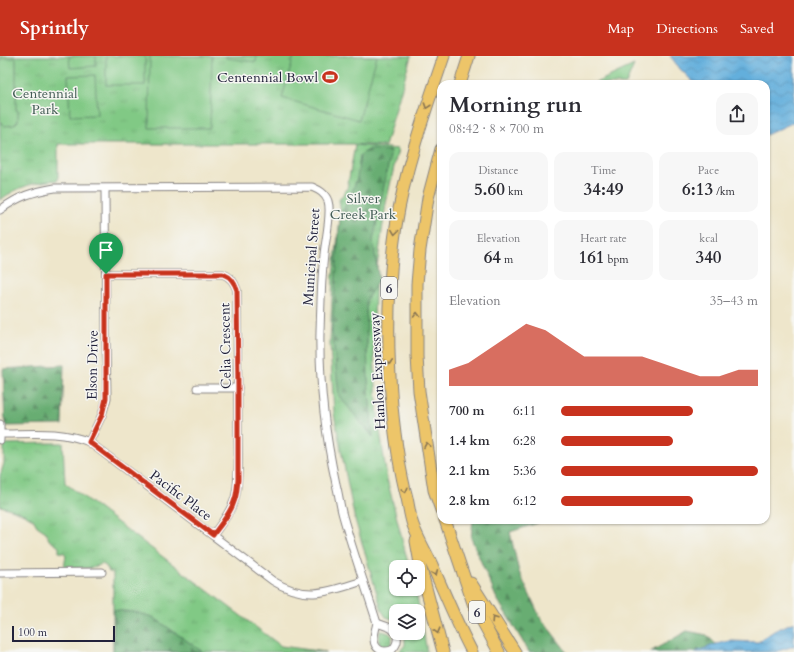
<!DOCTYPE html>
<html lang="en">
<head>
<meta charset="utf-8">
<style>
	:root { --surface:#fff; --page:#f7f7f7; --text:#2b2b33; --muted:#7c7c81; --accent:#c8321e }
	body { margin:0; font-family:Cardo,serif; background:var(--page); color:var(--text); height:100vh; display:flex; flex-direction:column; font-size:15px; white-space:nowrap }
	* { box-sizing:border-box; margin:0 }
	p { font-size:13px; color:var(--muted) }
	.icon { flex:none; width:22px; height:22px; fill:none; stroke:currentColor; stroke-width:2; stroke-linecap:round; stroke-linejoin:round }
	.map { position:relative; flex:1; overflow:hidden }
	.sheet { position:absolute; left:437px; top:24px; width:333px; height:444px; display:flex; flex-direction:column; background:var(--surface); border-radius:12px; box-shadow:0 1px 3px #0004 }
	.sheet>* { flex:none }
	.fabs { position:absolute; left:389px; top:504px; display:grid; gap:8px }
	.fabs a { display:grid; place-items:center; width:36px; height:36px; border-radius:8px; background:var(--surface); box-shadow:0 1px 3px #0004; font-size:20px }
	.scale { position:absolute; left:12px; bottom:10px; width:103px; box-sizing:border-box; padding-left:4px; border:2px solid #22223b; border-top:0; font-size:11px; line-height:14px; white-space:nowrap; color:#22223b; -webkit-text-stroke:3px #f6f6f2; paint-order:stroke }
	.pin { position:absolute; display:grid; place-items:center; width:34px; height:34px; color:#fff; margin:-41px -17px; border-radius:50% 50% 50% 0; rotate:-45deg; box-shadow:0 0 4px #0007 }
	.pin .icon { rotate:45deg }
	.round { display:grid; place-items:center; flex:none; width:42px; height:42px; border-radius:12px; background:var(--page) }
	.summary { display:flex; align-items:center; justify-content:space-between; height:68px; padding:0 12px }
	h1 { font-size:22px; font-weight:700; line-height:30px }
	.figures { display:grid; grid-template-columns:repeat(3,1fr); gap:6px; height:68px; padding:4px 12px }
	.figures div { display:grid; align-content:center; border-radius:10px; background:var(--page); text-align:center }
	.figures b { font-size:17px; font-weight:700 }
	.figures small { font-size:11px; font-weight:400 }
	.figures p { font-size:11px }
	.chart { height:112px; padding:8px 12px }
	.chart p { display:flex; justify-content:space-between }
	.chart svg { width:100%; height:72px; margin-top:4px; fill:var(--accent); opacity:.7 }
	ul { padding:0 12px; list-style:none; font-size:13px }
	li { display:grid; grid-template-columns:64px 48px 1fr; align-items:center; height:30px }
	li i { height:10px; border-radius:5px; background:var(--accent) }
	header { display:flex; align-items:center; gap:24px; box-sizing:border-box; height:56px; padding:0 20px; background:var(--accent); color:#fff }
	header strong { font-size:19px }
	nav { display:flex; gap:22px; margin-inline-start:auto; font-size:14px }
	.map>svg:first-child { display:block }
	.grass { fill:url(#grass-tufts); stroke:#527660 }
	.forest { fill:url(#forest-firs); stroke:#456856 }
	.pitch { fill:#81c985; stroke:#527660 }
	.water { fill:url(#water-waves); stroke:#43688c }
	.lines { fill:none; stroke-linecap:round; stroke-linejoin:round }
	.minor-casing { stroke:#888483; stroke-width:9 }
	.highway-casing { stroke:#888483; stroke-width:13 }
	.minor { stroke:#fff; stroke-width:7 }
	.highway { stroke:#edc569; stroke-width:11 }
	.oneway { stroke:#887452 }
	.route-casing { stroke:#fff; stroke-width:8 }
	.route { stroke:#c8321e; stroke-width:5 }
	.labels { text-anchor:middle; stroke-width:3; stroke-linejoin:round; paint-order:stroke }
	.shield { fill:#f6f6f2; stroke:#626272; stroke-width:1 }
	.shield-label { font-size:13px; font-weight:bold; fill:#22223b }
	.poi-label { font-size:14px; fill:#22223b; stroke:#f6f6f2; text-anchor:end }
	.park-label { font-size:14px; fill:#435c55; stroke:#f6f6f2 }
	.street-label { font-size:14px; fill:#22223b; stroke:#f6f6f2 }
</style>
</head>
<body>
<header>
<strong>Sprintly</strong>
<nav><a>Map</a><a>Directions</a><a>Saved</a></nav>
</header>
<div class="map">
<svg width="794" height="596" viewBox="0 0 794 596">
	<defs>
		<pattern id="grass-tufts" width="24" height="20" patternUnits="userSpaceOnUse"><rect width="24" height="20" fill="#81c985"/><path d="M3 7l-1-3M5 7V3M7 7l1-3M15 17l-1-3M17 17v-4M19 17l1-3" fill="none" stroke="#6fac74"/></pattern>
		<pattern id="forest-firs" width="22" height="20" patternUnits="userSpaceOnUse"><rect width="22" height="20" fill="#68ad72"/><path d="M5 1l3.5 6h-7zM16 11l3.5 6h-7z" fill="#558c5f"/></pattern>
		<pattern id="water-waves" width="16" height="10" patternUnits="userSpaceOnUse"><rect width="16" height="10" fill="#64afdc"/><path d="M0 5q4-4 8 0t8 0" fill="none" stroke="#528eb4"/></pattern>
	</defs>
	<rect width="100%" height="100%" fill="#f6f6f2"/>
	<filter id="ink" filterUnits="userSpaceOnUse"><feTurbulence type="fractalNoise" baseFrequency=".025" numOctaves="2"/><feDisplacementMap in="SourceGraphic" scale="8" xChannelSelector="R" yChannelSelector="G"/><feConvolveMatrix kernelMatrix="1 2 1 2 8 2 1 2 1" color-interpolation-filters="sRGB"/></filter>
	<filter id="wash" filterUnits="userSpaceOnUse"><feTurbulence type="fractalNoise" baseFrequency=".012" numOctaves="4" result="noise"/><feDisplacementMap in="SourceGraphic" scale="16" xChannelSelector="R" yChannelSelector="G"/><feGaussianBlur stdDeviation="0.9" result="paint"/><feColorMatrix in="noise" values="0 0 0 0 0 0 0 0 0 0 0 0 0 0 0 0 0 1.4 0 .05"/><feComposite in="paint" operator="in"/></filter>
	<g filter="url(#wash)">
		<rect width="100%" height="100%" fill="#eee6cb"/>
		<g class="grass">
			<path d="M0,0H411L388,80L385,90L351,88H58V124C35,126 19,130 0,144Z"/>
			<polygon points="634,9 626,28 593,28"/>
			<polygon points="355,89 398,93 386,147 376,218 373,283 378,361 387,423 409,511 396,511 396,533 415,533 419,550 427,596 399,596 405,589 405,577 418,577 418,555 396,555 396,565 395,564 386,561 382,555 354,460 334,358 330,286 333,220 341,156 339,144 347,133"/>
			<polygon points="55,387 63,387 65,427 281,590 326,596 113,596 113,517 109,516 106,510 102,508 91,512 64,512 66,499 64,497 59,496 59,491 49,484 46,476 37,470 33,463 24,458 11,453 0,450 0,420 4,407 4,391 5,388"/>
			<path d="M380,575H382L389,577L392,580V587C389,591 381,593 379,586C378,583 380,578 380,575Z"/>
		</g>
		<g class="forest">
			<polygon points="370,93 391,95 373,185 379,224 366,244 368,323 373,381 339,340 332,276 340,160 351,139 357,122 360,99"/>
			<polygon points="64,309 62,369 5,370 3,313"/>
			<polygon points="473,464 541,464 538,467 510,476 519,516 540,561 567,596 529,596 496,541 471,482"/>
			<polygon points="114,554 134,556 153,561 203,596 113,596"/>
			<polygon points="687,575 707,579 716,588 695,596 650,596"/>
		</g>
		<g class="pitch">
			<polygon points="69,0 96,0 96,10 70,12"/>
			<rect x="106" y="0" width="39" height="29"/>
			<polygon points="150,0 212,0 210,72 149,72"/>
			<polygon points="226,0 257,0 256,6 226,2"/>
			<polygon points="294,0 377,0 359,64 282,42"/>
			<polygon points="16,2 16,54 18,55 18,65 14,69 4,70 2,67 0,67 0,3"/>
			<polygon points="95,19 97,59 70,60 68,20"/>
		</g>
		<g class="water">
			<polygon points="670,0 794,0 794,66 766,79 766,28 695,28 681,14"/>
			<polygon points="794,566 794,590 775,596 695,596 716,588 730,585 758,586 774,575"/>
		</g>
	</g>
	<g filter="url(#ink)">
		<g class="lines">
			<defs>
				<g id="minor">
					<path d="M0,154C19,140 32,136 55,132L312,131C319,134 325,137 328,145C332,157 325,186 324,199C321,224 321,249 320,275C319,326 325,378 336,428C339,439 340,450 343,460C353,496 366,532 377,567C375,576 370,588 380,594C384,596 388,595 392,594C397,589 399,584 396,577"/>
					<path d="M106,218H223C231,221 234,226 237,234C237,281 238,328 238,375C238,395 240,424 235,442C231,456 221,468 213,479"/>
					<polyline points="197,332 238,332"/>
					<polyline points="0,368 0,384"/>
					<path d="M0,378C29,378 62,374 89,386L273,525C307,546 330,535 363,525"/>
					<polyline points="89,386 102,359 107,342 106,283 105,133"/>
					<polyline points="0,517 102,516"/>
					<polyline points="377,567 391,572 396,577"/>
				</g>
				<g id="highway">
					<path d="M444,0C425,56 405,112 396,170C387,230 387,290 392,350C395,381 399,412 407,442C409,451 410,461 413,469C418,483 426,496 432,509C445,538 457,568 472,596"/>
					<polyline points="460,28 469,0"/>
					<polyline points="441,93 428,142 420,194 417,228 417,300 419,335 434,434 441,454"/>
					<polyline points="445,464 474,550 499,596"/>
					<polyline points="416,485 421,513 443,596"/>
					<polyline points="471,527 515,596"/>
				</g>
			</defs>
			<use href="#minor" class="minor-casing"/>
			<use href="#highway" class="highway-casing"/>
			<use href="#minor" class="minor"/>
			<use href="#highway" class="highway"/>
		</g>
		<defs><path id="oneway-chevron" d="M-2-3.5L2.5 0L-2 3.5" fill="none" stroke-width="1.6" stroke-linecap="round" stroke-linejoin="round"/></defs>
		<g class="oneway">
			<use href="#oneway-chevron" transform="translate(427 50) rotate(109)"/>
			<use href="#oneway-chevron" transform="translate(395 176) rotate(98)"/>
			<use href="#oneway-chevron" transform="translate(417 259) rotate(-90)"/>
			<use href="#oneway-chevron" transform="translate(389 306) rotate(87)"/>
			<use href="#oneway-chevron" transform="translate(427 389) rotate(-99)"/>
			<use href="#oneway-chevron" transform="translate(405 434) rotate(76)"/>
			<use href="#oneway-chevron" transform="translate(435 517) rotate(66)"/>
			<use href="#oneway-chevron" transform="translate(494 563) rotate(-123)"/>
			<use href="#oneway-chevron" transform="translate(437 575) rotate(75)"/>
		</g>
	</g>
	<g class="lines" filter="url(#ink)">
		<defs>
			<path id="route" d="M106,218H223C231,221 234,226 237,234L238,332V424C237,431 237,437 235,443C231,457 221,468 213,479L89,386L102,359L106,342Z"/>
		</defs>
		<use href="#route" class="route-casing"/>
		<use href="#route" class="route"/>
	</g>
	<defs>
		<symbol id="stadium-bare" viewBox="-9 -9 18 18"><path d="M0-5a6.5 5 0 1 0 0 10a6.5 5 0 1 0 0-10ZM-3.5-1.8h7v3.6h-7Z" fill="#c8321e" stroke="#f6f6f2" stroke-width="2.5" paint-order="stroke"/></symbol>
	</defs>
	<g fill-rule="evenodd">
		<use href="#stadium-bare" x="319" y="10" width="22" height="22"/>
	</g>
	<g class="labels">
		<g class="shield">
			<rect x="381" y="221" width="16" height="22" rx="3"/>
			<rect x="469" y="545" width="16" height="22" rx="3"/>
		</g>
		<g class="shield-label">
			<text x="389" y="237">6</text>
			<text x="477" y="561">6</text>
		</g>
		<g class="poi-label">
			<text x="318" y="26">Centennial Bowl</text>
		</g>
		<g class="park-label">
			<text x="45" y="42">Centennial<tspan x="45" dy="16">Park</tspan></text>
			<text x="363" y="147">Silver<tspan x="363" dy="16">Creek Park</tspan></text>
		</g>
		<g class="street-label">
			<text transform="translate(311 201) rotate(-86)" y="5">Municipal Street</text>
			<text transform="translate(225 290) rotate(-91)" y="5">Celia Crescent</text>
			<text transform="translate(92 309) rotate(-89)" y="5">Elson Drive</text>
			<text transform="translate(377 315) rotate(-93)" y="5">Hanlon Expressway</text>
			<text transform="translate(181 439) rotate(37)" y="5">Pacific Place</text>
		</g>
	</g>
</svg>
<div class="fabs">
<a><svg class="icon" aria-label="locate" viewBox="0 0 24 24"><circle cx="12" cy="12" r="6"/><path d="M12 2v4M12 18v4M2 12h4M18 12h4"/></svg></a>
<a><svg class="icon" aria-label="layers" viewBox="0 0 24 24"><path d="M12 4l9 5-9 5-9-5zM3 14l9 5 9-5"/></svg></a>
</div>
<div class="scale">100 m</div>
<div class="pin" style="left:106px;top:218px;background:#1e9e55"><svg class="icon" aria-label="arrive" viewBox="0 0 24 24"><path d="M6 21V4h12l-3 4 3 4H6"/></svg></div>
<section class="sheet">
<div class="summary"><div><h1>Morning run</h1><p>08:42 · 8 × 700 m</p></div><a class="round"><svg class="icon" aria-label="share" viewBox="0 0 24 24"><path d="M12 15V3M7 8l5-5 5 5M5 13v7h14v-7"/></svg></a></div>
<div class="figures">
<div><p>Distance</p><b>5.60<small> km</small></b></div>
<div><p>Time</p><b>34:49</b></div>
<div><p>Pace</p><b>6:13<small> /km</small></b></div>
</div>
<div class="figures">
<div><p>Elevation</p><b>64<small> m</small></b></div>
<div><p>Heart rate</p><b>161<small> bpm</small></b></div>
<div><p>kcal</p><b>340</b></div>
</div>
<div class="chart"><p><span>Elevation</span>35–43 m</p>
<svg viewBox="0 0 160 44" preserveAspectRatio="none"><path d="M0 44V34L10 30L20 22L30 14L40 6L50 10L60 18L70 26L80 26L90 26L100 26L110 30L120 34L130 38L140 38L150 34L160 34V44z"/></svg>
</div>
<ul>
<li><b>700 m</b>6:11<i style="width:67%"></i></li>
<li><b>1.4 km</b>6:28<i style="width:57%"></i></li>
<li><b>2.1 km</b>5:36<i style="width:100%"></i></li>
<li><b>2.8 km</b>6:12<i style="width:67%"></i></li>
</ul>
</section>
</div>
</body>
</html>
